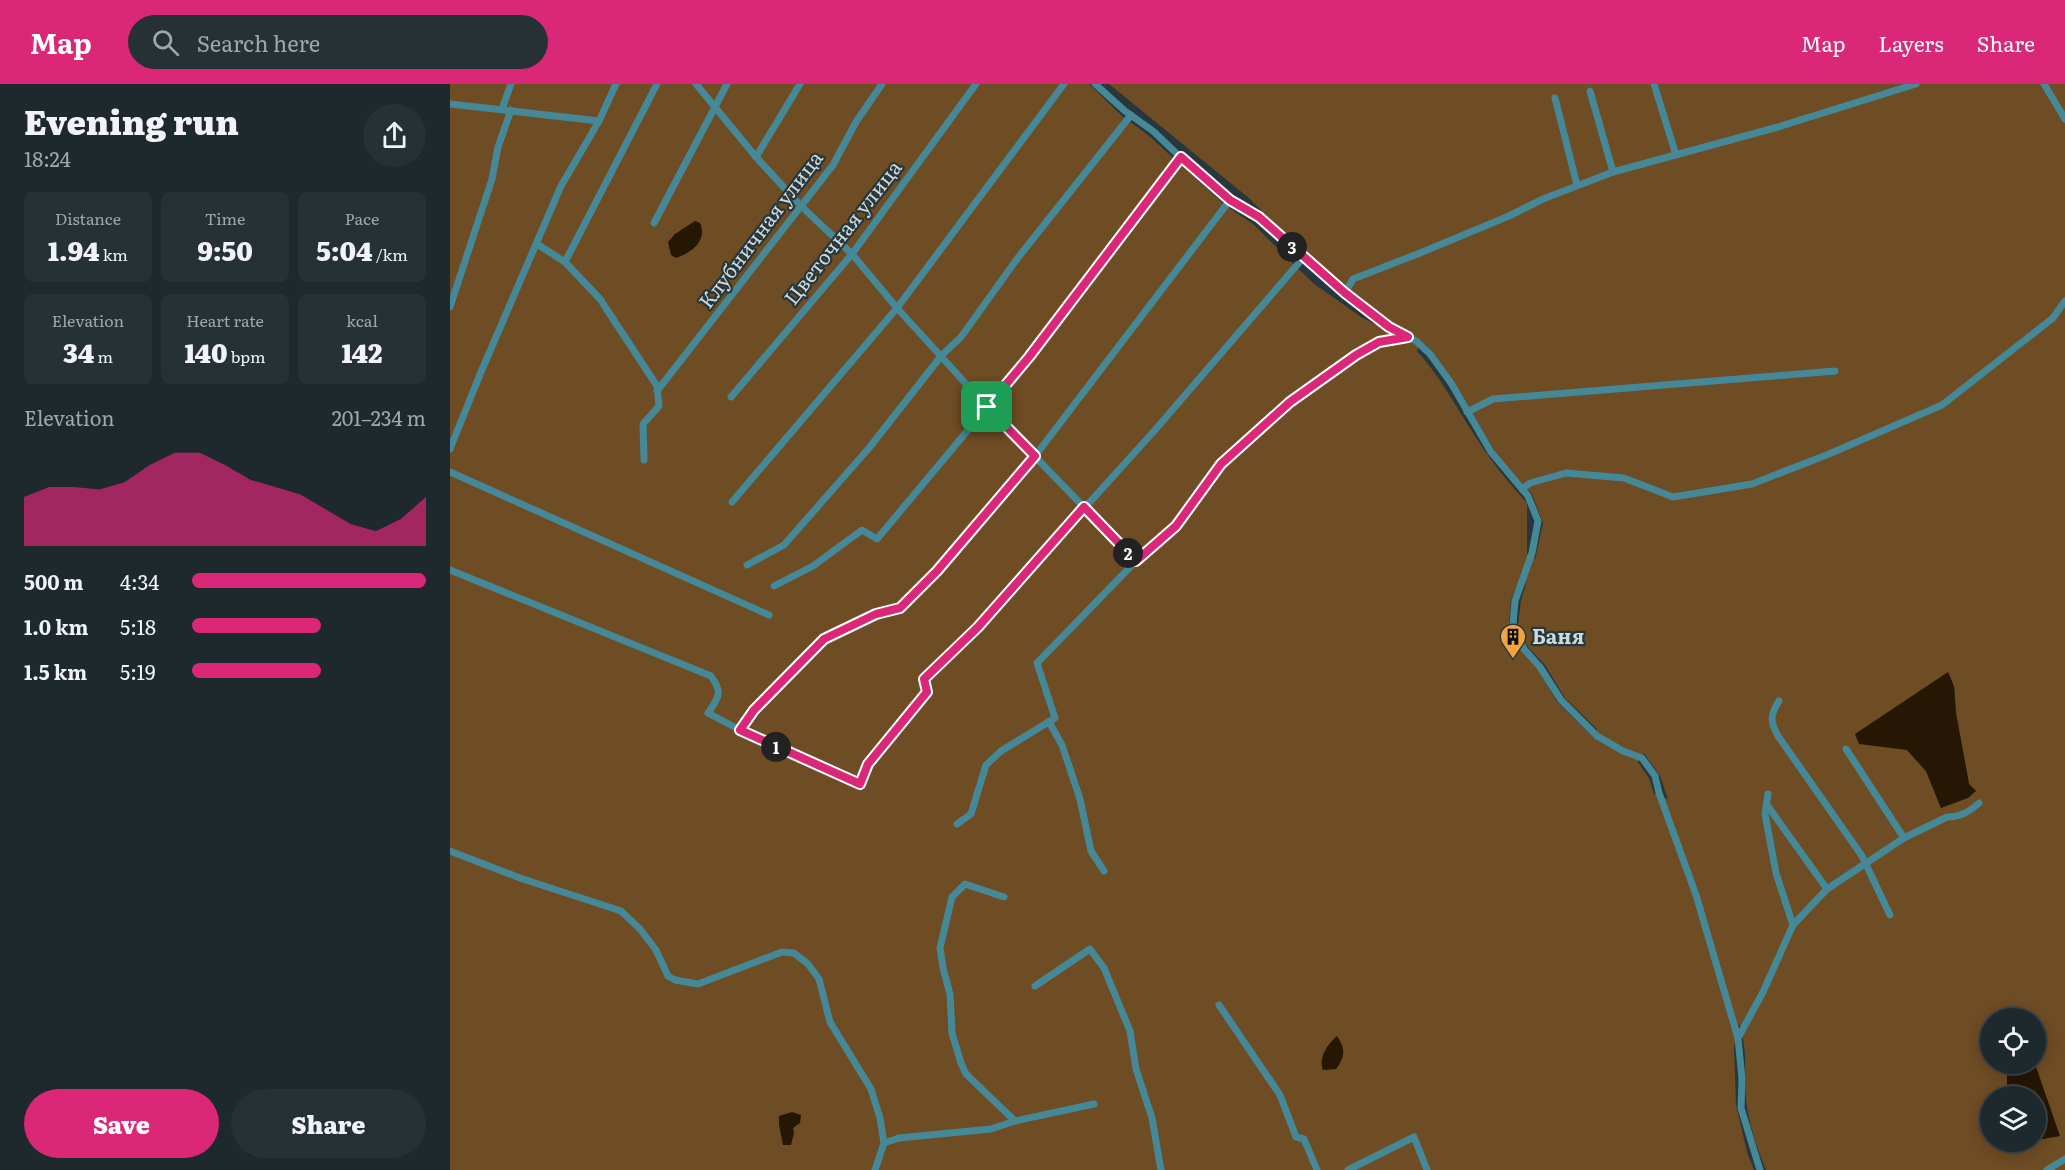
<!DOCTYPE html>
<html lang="en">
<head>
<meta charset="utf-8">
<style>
	:root { --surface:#1d292c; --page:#253134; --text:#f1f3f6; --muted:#a0a6a9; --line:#3b4548; --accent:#db2777 }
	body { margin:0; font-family:Literata,serif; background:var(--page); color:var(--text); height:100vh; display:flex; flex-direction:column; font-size:22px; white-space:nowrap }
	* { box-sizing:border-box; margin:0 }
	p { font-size:20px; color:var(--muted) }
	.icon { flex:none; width:33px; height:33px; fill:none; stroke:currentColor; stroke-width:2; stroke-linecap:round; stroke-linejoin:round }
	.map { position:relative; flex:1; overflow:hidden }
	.sheet { display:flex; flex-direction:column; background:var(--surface); width:450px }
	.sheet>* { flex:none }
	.fabs { position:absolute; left:1530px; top:924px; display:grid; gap:12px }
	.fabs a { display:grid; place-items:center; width:66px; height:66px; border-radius:50%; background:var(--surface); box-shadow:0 3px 15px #0003,0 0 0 2px var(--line); font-size:30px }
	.pin { position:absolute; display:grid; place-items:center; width:51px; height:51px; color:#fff; margin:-26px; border-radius:12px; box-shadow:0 3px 9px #0006 }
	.km { position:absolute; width:30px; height:30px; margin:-15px; border-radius:50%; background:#222; color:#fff; font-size:16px; line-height:30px; text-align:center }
	.round { display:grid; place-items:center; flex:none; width:63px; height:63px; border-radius:32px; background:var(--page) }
	.summary { display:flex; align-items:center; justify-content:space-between; height:102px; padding:0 24px }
	h1 { font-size:33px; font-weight:800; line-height:45px }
	.figures { display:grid; grid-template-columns:repeat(3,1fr); gap:9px; height:102px; padding:6px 24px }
	.figures div { display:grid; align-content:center; border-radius:9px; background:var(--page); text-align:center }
	.figures b { font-size:26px; font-weight:800 }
	.figures small { font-size:16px; font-weight:400 }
	.figures p { font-size:16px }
	.chart { height:168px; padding:12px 24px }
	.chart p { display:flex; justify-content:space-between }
	.chart svg { width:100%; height:108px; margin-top:6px; fill:var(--accent); opacity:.7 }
	.action { display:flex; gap:12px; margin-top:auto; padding:12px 24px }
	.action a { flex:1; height:69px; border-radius:36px; background:var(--accent); color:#fff; font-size:24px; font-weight:800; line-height:69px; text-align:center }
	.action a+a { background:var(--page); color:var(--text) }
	ul { padding:0 24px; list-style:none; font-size:20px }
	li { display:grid; grid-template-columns:96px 72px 1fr; align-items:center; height:45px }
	li i { height:15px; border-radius:8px; background:var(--accent) }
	header { display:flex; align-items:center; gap:36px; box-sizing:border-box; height:84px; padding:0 30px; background:var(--accent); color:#fff }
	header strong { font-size:28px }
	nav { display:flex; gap:33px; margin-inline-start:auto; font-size:21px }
	.search { width:420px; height:54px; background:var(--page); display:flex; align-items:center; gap:15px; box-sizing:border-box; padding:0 21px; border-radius:33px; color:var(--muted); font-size:22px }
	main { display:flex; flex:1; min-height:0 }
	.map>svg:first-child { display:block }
	.green { fill:#6e4c24; fill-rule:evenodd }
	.water { fill:#261604 }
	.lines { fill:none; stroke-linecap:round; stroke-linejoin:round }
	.minor { stroke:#458897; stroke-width:7 }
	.route-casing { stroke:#fff; stroke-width:12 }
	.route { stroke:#db2777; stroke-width:8 }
	.labels { text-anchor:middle; stroke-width:4.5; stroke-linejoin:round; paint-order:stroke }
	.street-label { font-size:20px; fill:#d0dadc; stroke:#27373b }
	.poi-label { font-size:20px; font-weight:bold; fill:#d0dadc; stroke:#27373b; text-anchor:start }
</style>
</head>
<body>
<header>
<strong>Map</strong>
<div class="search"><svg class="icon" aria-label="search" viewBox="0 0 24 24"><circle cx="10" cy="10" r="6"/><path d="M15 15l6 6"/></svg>Search here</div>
<nav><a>Map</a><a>Layers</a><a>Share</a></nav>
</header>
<main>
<section class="sheet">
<div class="summary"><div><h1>Evening run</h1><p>18:24</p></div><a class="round"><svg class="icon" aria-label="share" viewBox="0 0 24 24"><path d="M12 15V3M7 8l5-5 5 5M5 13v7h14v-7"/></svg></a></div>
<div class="figures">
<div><p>Distance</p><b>1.94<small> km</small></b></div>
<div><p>Time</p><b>9:50</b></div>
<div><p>Pace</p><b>5:04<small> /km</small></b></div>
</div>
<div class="figures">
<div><p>Elevation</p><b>34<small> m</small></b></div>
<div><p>Heart rate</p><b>140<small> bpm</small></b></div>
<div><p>kcal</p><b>142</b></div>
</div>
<div class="chart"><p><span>Elevation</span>201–234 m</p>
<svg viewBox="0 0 160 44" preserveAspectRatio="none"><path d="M0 44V24L10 20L20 20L30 21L40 18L50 11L60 6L70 6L80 11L90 17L100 20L110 23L120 29L130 35L140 38L150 33L160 24V44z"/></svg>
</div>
<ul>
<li><b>500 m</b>4:34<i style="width:100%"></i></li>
<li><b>1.0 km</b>5:18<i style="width:55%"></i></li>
<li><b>1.5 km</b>5:19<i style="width:55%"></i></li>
</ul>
<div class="action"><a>Save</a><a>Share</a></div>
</section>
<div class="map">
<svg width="1615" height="1086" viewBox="0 0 1615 1086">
	<rect width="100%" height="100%" fill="#27373b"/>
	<path class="green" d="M0,0H639L671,31L698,51L775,121L803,140L863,199L911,233L930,243L936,238L874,189L800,115L659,0H1615V1086H1316C1308,1066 1300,1044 1297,1023C1293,996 1299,966 1289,940L1284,963L1286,1021L1297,1068L1304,1086H0ZM970,258L976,261L1004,299L1054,382L1082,410L1093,439L1085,476L1084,470H1077V419C1058,398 1040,376 1025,352C1006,323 991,293 967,267ZM1076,500L1071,516L1068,541L1078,563L1095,581L1115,614L1147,645L1144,654L1107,618L1088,585L1071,566L1059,539L1061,516L1066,504ZM1504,602L1506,629L1519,700L1526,707L1491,724L1476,687L1457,666ZM1194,669L1210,692L1218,715L1204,710L1199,694L1188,678ZM1540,934H1586L1585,980L1609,1052L1586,1056L1584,1062H1568L1569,1058H1540V1012H1557V980H1540Z"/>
	<g class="water">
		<path d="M245,137L250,139C258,157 241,169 226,174L221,171L218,158L225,150Z"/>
		<polygon points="1498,588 1504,602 1506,629 1519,700 1526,707 1518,714 1491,724 1476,687 1457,666 1409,660 1405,650"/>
		<path d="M887,952C896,965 895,973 886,985L873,986C868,973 878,960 887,952Z"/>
		<polygon points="1557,980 1585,980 1610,1052 1587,1056 1584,1062 1568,1063 1569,1058 1586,1058 1586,1012 1557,1012"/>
		<polygon points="342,1028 351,1031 350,1039 343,1044 344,1049 341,1061 333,1061 329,1041 329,1032"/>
	</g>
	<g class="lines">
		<g class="minor">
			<polyline points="246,0 306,73 351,122 402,170 447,224 537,323 686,477"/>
			<polyline points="645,0 675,27 703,47 745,87 780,116 809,133 895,209 939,243 966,257 980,270 1001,299 1041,368 1078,412 1088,437 1082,469 1065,517 1063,540 1074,565 1090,583 1111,616 1147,652 1173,667 1192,674 1205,692 1209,709 1246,811 1288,954 1292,995 1291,1024 1310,1086"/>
			<polyline points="1204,0 1226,71"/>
			<polyline points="1594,0 1615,35"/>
			<polyline points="1140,7 1163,88"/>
			<polyline points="1105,14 1127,101"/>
			<polyline points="0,20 149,37"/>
			<polyline points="52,25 61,0"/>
			<polyline points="306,73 350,0"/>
			<polyline points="204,139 277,0"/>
			<polyline points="87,160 115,178 150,215 207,302 209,322 193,340 194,376"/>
			<polyline points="115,178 207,0"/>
			<polyline points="895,209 903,195 970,169 1059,132 1093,115 1163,88 1328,43 1466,0"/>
			<polyline points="0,223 42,95 48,63 61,26"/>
			<polyline points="207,307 383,81 406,38 432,0"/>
			<polyline points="281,313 402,170 526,0"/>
			<polyline points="1017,328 1043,315 1385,287"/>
			<polyline points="0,365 31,288 111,102 149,37 166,0"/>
			<polyline points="0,388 319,531"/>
			<polyline points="1072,405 1080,399 1116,389 1174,394 1223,413 1302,400 1379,370 1492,321 1603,234 1615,217"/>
			<polyline points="282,418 447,224 614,0"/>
			<polyline points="297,481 334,461 419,364 492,271 511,253 567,175 681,31"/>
			<path d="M0,486L261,592C273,609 269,613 258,629L290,646L410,700L418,680L477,608L474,595L527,543L705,346L854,173"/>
			<polyline points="324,502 363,482 412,446 427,455 579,273 731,73"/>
			<path d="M1329,617C1320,631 1320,638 1328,652L1412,772L1440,831"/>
			<polyline points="599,638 612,661 630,715 641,767 654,787"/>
			<polyline points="290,646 304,626 374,555 426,530 450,524 487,487 585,372 780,116"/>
			<polyline points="1396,665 1454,754"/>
			<polyline points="1318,710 1315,730 1326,789 1343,841"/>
			<polyline points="1317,721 1377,805"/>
			<polyline points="507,740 521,730 536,681 551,667 605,634 587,579 686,477 726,442 771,380 819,336 875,292 906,271 929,258 958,253"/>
			<polyline points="0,767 70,794 171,827 190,845 206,866 218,892 225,896 248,900 332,868 344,869 358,880 369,895 380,938 421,1005 430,1034 434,1059 425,1086"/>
			<polyline points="554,813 515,800 502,813 490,864 493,884 500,910 502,949 511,979 516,990 565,1037"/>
			<polyline points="585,902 640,865 654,884 680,947 686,985 702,1034 711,1086"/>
			<polyline points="769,921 830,1011 846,1053 854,1055 867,1086"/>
			<path d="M1288,954L1313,908L1343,841L1377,805L1454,754L1497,733C1510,733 1519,728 1529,719"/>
			<polyline points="434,1059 449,1054 541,1045 565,1037 644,1020"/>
			<polyline points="898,1086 964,1053 977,1086"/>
			<polyline points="1597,1086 1615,1075"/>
		</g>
	</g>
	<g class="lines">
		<defs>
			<polygon id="route" points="731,73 780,116 809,133 895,209 939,243 958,253 929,258 906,271 840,318 771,380 726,442 686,477 634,423 528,543 474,595 477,608 418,680 410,700 290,646 304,626 374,555 426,530 450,524 487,487 585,372 537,323 579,273"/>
		</defs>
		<use href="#route" class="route-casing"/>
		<use href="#route" class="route"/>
	</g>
	<defs>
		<symbol id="building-pin" viewBox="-11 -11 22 30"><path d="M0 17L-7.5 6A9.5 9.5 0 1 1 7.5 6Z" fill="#f3a442" stroke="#27373b"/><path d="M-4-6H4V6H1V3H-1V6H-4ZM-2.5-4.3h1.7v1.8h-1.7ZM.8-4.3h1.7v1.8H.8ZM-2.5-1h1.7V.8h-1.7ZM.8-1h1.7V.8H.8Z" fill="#111"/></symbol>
	</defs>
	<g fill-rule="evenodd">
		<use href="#building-pin" x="1048" y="538" width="30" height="40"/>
	</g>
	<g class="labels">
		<g class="street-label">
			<text transform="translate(311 146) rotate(-53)" y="7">Клубничная улица</text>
			<text transform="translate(393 149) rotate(-52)" y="7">Цветочная улица</text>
		</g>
		<g class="poi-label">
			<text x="1082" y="560">Баня</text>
		</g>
	</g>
</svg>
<div class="fabs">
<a><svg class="icon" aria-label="locate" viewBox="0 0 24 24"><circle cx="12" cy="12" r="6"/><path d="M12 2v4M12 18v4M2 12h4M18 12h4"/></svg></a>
<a><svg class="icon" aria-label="layers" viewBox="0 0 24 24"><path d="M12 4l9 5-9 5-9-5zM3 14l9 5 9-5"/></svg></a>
</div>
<div class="pin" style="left:537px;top:323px;background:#1e9e55"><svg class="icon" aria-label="arrive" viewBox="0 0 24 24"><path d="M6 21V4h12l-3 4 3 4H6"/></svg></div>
<b class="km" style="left:326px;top:663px">1</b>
<b class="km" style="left:678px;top:469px">2</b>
<b class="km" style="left:842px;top:163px">3</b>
</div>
</main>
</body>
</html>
